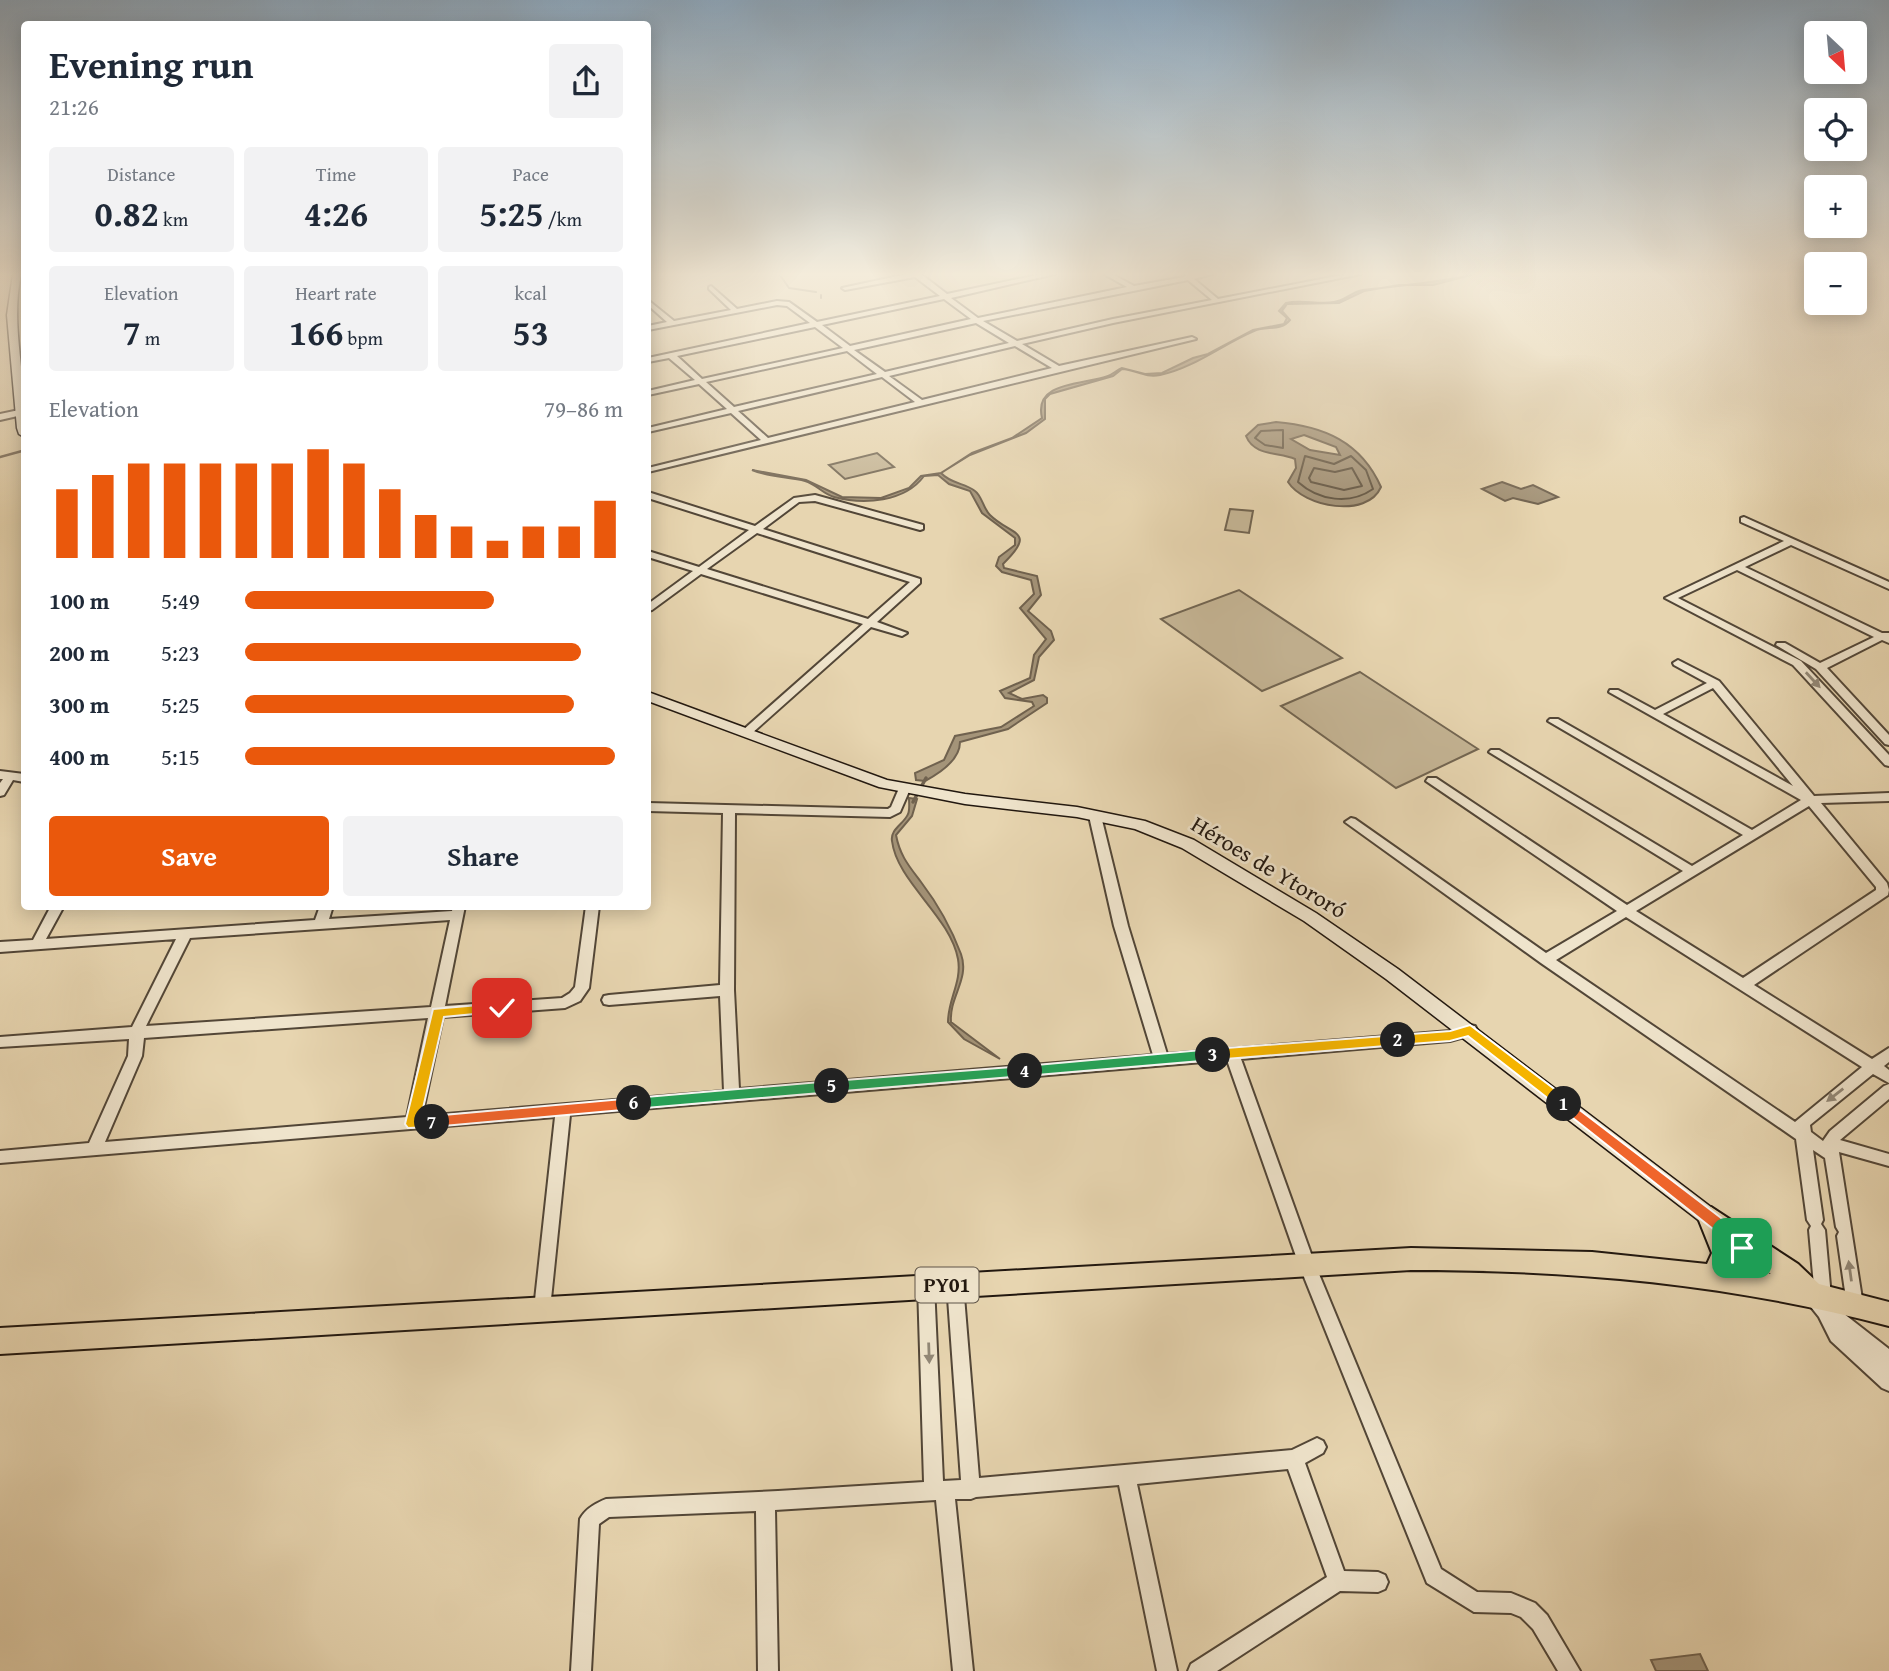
<!DOCTYPE html>
<html lang="en">
<head>
<meta charset="utf-8">
<style>
	:root { --surface:#fff; --page:#f2f2f3; --text:#1f2937; --muted:#747a83; --accent:#ea580c }
	body { margin:0; font-family:"Gentium Book Plus",serif; background:var(--page); color:var(--text); height:100vh; display:flex; flex-direction:column; font-size:26px; white-space:nowrap }
	* { box-sizing:border-box; margin:0 }
	p { font-size:23px; color:var(--muted) }
	.icon { flex:none; width:38px; height:38px; fill:none; stroke:currentColor; stroke-width:2; stroke-linecap:round; stroke-linejoin:round }
	.map { position:relative; flex:1; overflow:hidden }
	.drawer { position:absolute; left:21px; top:21px; width:630px; height:889px; display:flex; flex-direction:column; background:var(--surface); border-radius:7px; box-shadow:0 4px 18px #0003 }
	.drawer>* { flex:none }
	.needle { width:46px; rotate:154deg }
	.buttons { position:absolute; left:1804px; top:21px; display:grid; gap:14px }
	.buttons a { display:grid; place-items:center; width:63px; height:63px; border-radius:7px; background:var(--surface); box-shadow:0 4px 18px #0003; font-size:35px }
	.pin { position:absolute; display:grid; place-items:center; width:60px; height:60px; color:#fff; margin:-30px; border-radius:14px; box-shadow:0 4px 10px #0006 }
	.km { position:absolute; width:35px; height:35px; margin:-18px; border-radius:50%; background:#222; color:#fff; font-size:19px; line-height:35px; text-align:center }
	.round { display:grid; place-items:center; flex:none; width:74px; height:74px; border-radius:7px; background:var(--page) }
	.headline { display:flex; align-items:center; justify-content:space-between; height:119px; padding:0 28px }
	h1 { font-size:38px; font-weight:800; line-height:52px }
	.figures { display:grid; grid-template-columns:repeat(3,1fr); gap:10px; height:119px; padding:7px 28px }
	.figures div { display:grid; align-content:center; border-radius:7px; background:var(--page); text-align:center }
	.figures b { font-size:35px; font-weight:800 }
	.figures small { font-size:19px; font-weight:400 }
	.figures p { font-size:19px }
	.chart { height:196px; padding:14px 28px }
	.chart p { display:flex; justify-content:space-between }
	.chart svg { width:100%; height:126px; margin-top:7px; stroke:var(--accent); stroke-width:6 }
	.action { display:flex; gap:14px; margin-top:auto; padding:14px 28px }
	.action a { flex:1; height:80px; border-radius:7px; background:var(--accent); color:#fff; font-size:28px; font-weight:800; line-height:80px; text-align:center }
	.action a+a { background:var(--page); color:var(--text) }
	ul { padding:0 28px; list-style:none; font-size:23px }
	li { display:grid; grid-template-columns:112px 84px 1fr; align-items:center; height:52px }
	li i { height:18px; border-radius:9px; background:var(--accent) }
	.map>svg:first-child { display:block }
	.green { fill:#c5b595; stroke:#736652; stroke-width:2 }
	.water { fill:#a49479; stroke:#70624f; stroke-width:2; fill-rule:evenodd }
	.lines { fill:none; stroke-linecap:round; stroke-linejoin:round }
	.shore { stroke:#625644; stroke-width:2 }
	.stream-far2 { stroke:#70624f; stroke-width:2 }
	.stream-far1 { stroke:#70624f; stroke-width:2.5 }
	.stream { stroke:#70624f; stroke-width:3.5 }
	.minor-casing { stroke:#524637; stroke-width:4 }
	.tertiary-casing { stroke:#524637; stroke-width:4 }
	.secondary-casing { stroke:#21170f; stroke-width:3 }
	.trunk-casing { stroke:#21170f; stroke-width:4 }
	.minor { fill:#efe4cc; fill-rule:evenodd }
	.tertiary { fill:#efe4cc; fill-rule:evenodd }
	.secondary { fill:#efe4cc; fill-rule:evenodd }
	.trunk { fill:#e7d5b0; fill-rule:evenodd }
	.oneway { fill:#928877 }
	.split-1 { fill:#f0652b; stroke:#fff; stroke-width:2 }
	.split-2 { fill:#f5b400; stroke:#fff; stroke-width:2 }
	.split-3 { fill:#f5b400; stroke:#fff; stroke-width:2 }
	.split-4 { fill:#22a559; stroke:#fff; stroke-width:2 }
	.split-5 { fill:#22a559; stroke:#fff; stroke-width:2 }
	.split-6 { fill:#22a559; stroke:#fff; stroke-width:2 }
	.split-7 { fill:#f0652b; stroke:#fff; stroke-width:2 }
	.split-8 { fill:#f5b400; stroke:#fff; stroke-width:2 }
	.labels { text-anchor:middle; stroke-width:5; stroke-linejoin:round; paint-order:stroke }
	.shield { fill:#efe4cc; stroke:#5f5448; stroke-width:2 }
	.shield-label { font-size:21px; font-weight:bold; fill:#21170f }
	.street-label { font-size:23px; fill:#21170f; stroke:#efe4cc }
</style>
</head>
<body>
<div class="map">
<svg width="1889" height="1671" viewBox="0 0 1889 1671">
	<rect width="100%" height="100%" fill="#e7d5b0"/>
	<filter id="stains"><feTurbulence type="fractalNoise" baseFrequency=".00286" numOctaves="4"/><feColorMatrix values="0 0 0 0 .2 0 0 0 0 .09 0 0 0 0 .02 0 0 0 .5 -.17"/></filter>
	<radialGradient id="worn" r=".72"><stop offset=".6" stop-color="#630" stop-opacity="0"/><stop offset="1" stop-color="#630" stop-opacity=".3"/></radialGradient>
	<g class="green">
		<polygon points="877,453 894,467 845,479 829,465"/>
		<polygon points="1230,509 1253,511 1249,533 1225,530"/>
		<polygon points="1239,590 1342,658 1262,691 1161,619"/>
		<polygon points="1360,672 1478,749 1396,788 1281,706"/>
	</g>
	<g class="water">
		<path d="M1475,274L1433,285H1399L1364,291L1339,303L1287,304L1282,311L1290,320C1280,332 1267,325 1254,331C1223,344 1194,368 1160,375C1145,378 1136,370 1122,369L1113,376L1050,394L1045,399V419L1026,433L970,455L941,473C951,484 965,483 975,491C982,496 983,508 990,515C1011,536 1038,530 1003,564L1004,568L1037,576L1041,595L1028,611L1051,631L1054,640L1039,657L1034,680L1009,693L1022,699L1043,695L1047,698V703L1008,729L960,742C960,759 940,773 925,781L916,780L915,773L944,760L955,736L1001,727L1034,706L1032,702L1005,698L1000,691L1030,678L1034,655L1046,639L1020,608L1034,594L1031,580L1002,572L996,566L999,557L1015,545V538L982,513L970,491L949,484L938,475L924,476C905,502 864,505 834,497C823,494 816,484 805,481C789,477 768,477 752,470L806,480L842,497L881,498L909,488L921,476L941,473L972,453L1012,438L1042,418C1033,381 1084,385 1108,376C1113,374 1117,370 1122,368L1145,374L1162,373L1193,358L1208,354L1253,330L1284,324L1287,318L1279,311L1286,303C1302,299 1318,305 1334,302C1345,301 1351,292 1363,290C1401,285 1438,283 1475,274Z"/>
		<path d="M1276,422C1324,426 1361,442 1381,487C1367,519 1304,507 1288,482L1296,468L1295,459C1278,452 1254,456 1246,436L1258,425ZM1304,435L1336,447L1340,455L1310,450L1291,439Z"/>
		<polygon points="1502,482 1521,489 1533,485 1558,497 1538,504 1513,498 1505,501 1482,489"/>
		<path d="M909,798L917,799L912,816L896,835C900,856 909,866 921,882C937,903 952,930 961,954C970,979 949,997 951,1022L1000,1059L964,1039L948,1022C948,999 962,982 958,959C950,916 897,882 892,841C890,829 904,824 908,814C910,810 909,802 909,798Z"/>
		<polygon points="1700,1654 1708,1671 1656,1671 1651,1660"/>
	</g>
	<g class="lines">
		<g class="shore">
			<polygon points="1283,430 1283,448 1265,445 1255,438 1261,431"/>
			<path d="M1305,456L1334,464L1351,456L1366,470L1373,489C1350,505 1319,501 1298,482Z"/>
			<polygon points="1314,468 1335,472 1352,468 1362,486 1344,490 1311,482 1309,478"/>
		</g>
		<g class="stream-far2">
			<polyline points="780,275 789,288 816,292"/>
			<polyline points="821,295 821,298"/>
		</g>
		<polyline class="stream-far1" points="0,457 22,451"/>
		<polyline class="stream" points="913,802 926,778"/>
		<defs>
			<g id="minor">
				<path d="M907,274H921L947,294L1042,274H1055L951,298L978,318L1127,287L1104,274H1112L1134,286L1184,277L1187,274H1212L1194,279L1218,299L1347,274H1361L1113,323L1022,344L1059,366L1192,337L1196,339L648,472V468L761,440L731,413L648,432V428L727,409L699,384L648,395V391L695,380L669,358L648,362V358L810,323L787,306L777,305L648,330V326L667,322L648,305V300L674,321L731,310L709,289V287L711,286L737,309L777,301L789,302L817,322L940,296L915,277L845,290L842,288ZM1188,280L1212,300L1113,319L1017,341L983,321ZM944,299L971,319L850,346L822,325ZM976,323L1009,343L885,372L854,350ZM815,327L843,348L702,379L677,356ZM1015,346L1052,368L922,400L889,376ZM847,351L877,374L734,407L706,382ZM882,377L915,402L768,438L738,411Z"/>
				<path d="M648,492L755,526L794,498L815,495L923,525V529L920,530L815,501L799,502L763,529L920,579V583L877,622L907,633L902,636L871,627L751,734H743L741,732L743,730L863,624L701,574L652,610L648,611V604L693,571L648,557V551L699,567L749,530L648,498ZM757,533L910,582L868,619L707,569Z"/>
				<polygon points="1744,517 1889,582 1889,589 1791,545 1745,567 1882,633 1889,633 1889,643 1882,640 1827,668 1889,735 1889,745 1885,744 1816,669 1776,645 1777,643 1785,643 1820,663 1874,637 1737,570 1678,598 1801,661 1889,755 1889,766 1885,765 1793,665 1665,598 1784,541 1741,522 1741,518"/>
				<path d="M1678,660L1719,681L1814,796L1889,793V801L1821,803L1887,883L1889,890L1888,895L1754,985L1872,1059L1889,1048V1062L1884,1066L1889,1070V1083L1873,1074L1810,1125L1811,1132L1823,1141L1830,1131L1884,1086L1889,1084V1099L1840,1140L1889,1154V1166L1839,1152L1863,1305L1861,1310L1855,1313L1849,1310L1847,1305L1837,1236L1839,1232L1836,1227L1825,1158L1813,1150L1823,1220L1821,1224L1825,1230L1831,1297L1829,1302L1823,1305L1817,1302L1815,1297L1809,1230L1811,1226L1807,1220L1796,1139L1541,963L1345,822L1351,818L1355,819L1546,953L1617,911L1426,781L1428,778H1436L1627,905L1683,871L1489,752L1491,750H1499L1692,866L1743,835L1548,721L1550,719H1558L1752,830L1801,800L1609,692L1610,690H1618L1655,710L1707,683L1674,665L1673,663ZM1713,688L1793,786L1663,714ZM1809,806L1876,887V890L1743,978L1636,911ZM1626,917L1862,1067L1795,1122L1556,960Z"/>
				<polygon points="0,771 24,774 24,782 13,780 4,795 0,796 0,783 3,779 0,779"/>
				<path d="M904,785L910,789L900,812L890,817L735,813L734,990L739,1089L1153,1055L1114,926L1089,816L1095,812L1101,816L1128,926L1167,1054L1450,1031L1470,1025L1475,1026L1477,1030L1475,1034L1450,1041L1241,1059L1314,1262L1441,1569L1477,1592L1511,1593L1535,1603L1547,1615L1580,1671H1558L1533,1629L1521,1617L1511,1613L1474,1612L1427,1583L1298,1262L1227,1060L570,1115L550,1309L548,1314L542,1317L536,1314L534,1309L555,1117L0,1163V1151L89,1143L128,1056L129,1039L0,1047V1037L132,1027L176,939L0,952V942L33,940L51,906H64L46,939L315,920L320,906H333L329,919L452,911L453,906H465L445,1006L562,998L570,993L575,987L586,906H599L589,988L580,1001L565,1008L443,1017L422,1116L724,1091L720,996L609,1005L604,1004L602,1000L604,996L609,995L720,985L723,813L648,811V803L888,809L891,807L900,786ZM450,920L431,1007L146,1026L190,938ZM428,1018L407,1117L105,1142L142,1056L144,1038Z"/>
				<path d="M955,1276L961,1279L963,1284L979,1478L1292,1450L1317,1438L1323,1441L1326,1447L1323,1453L1305,1463L1344,1571L1378,1572L1385,1575L1388,1582L1385,1589L1378,1592L1340,1591L1217,1671H1188L1191,1664L1327,1577L1288,1469L1137,1484L1177,1671H1157L1119,1485L976,1497L971,1499H955L973,1671H953L936,1500L775,1510L778,1671H758L756,1511L609,1517L599,1524L591,1671H571L580,1519C585,1509 596,1503 606,1499L778,1491L924,1482L918,1285L920,1280L926,1277L932,1280L934,1285L943,1481L961,1480L947,1284L949,1279Z"/>
			</g>
			<g id="tertiary">
				<polygon points="19,410 22,411 22,415 0,420 0,414"/>
				<polygon points="1813,1288 1820,1291 1834,1306 1889,1349 1889,1391 1882,1388 1831,1341 1819,1317 1803,1297 1806,1291"/>
			</g>
			<g id="secondary">
				<path d="M13,274H21C9,328 29,383 24,437L19,434L17,428L7,315Z"/>
				<polygon points="648,692 887,780 965,794 1077,807 1145,821 1194,840 1316,913 1398,969 1724,1217 1727,1223 1724,1229 1717,1232 1710,1229 1386,979 1304,921 1182,848 1135,829 1077,817 965,804 879,787 648,701"/>
				<path d="M1740,1237C1755,1242 1766,1268 1773,1282L1770,1289L1762,1292C1747,1286 1736,1260 1729,1246L1733,1239Z"/>
			</g>
			<path id="trunk" d="M1711,1207L1798,1264L1819,1284L1889,1302V1326C1731,1284 1574,1270 1411,1270L0,1354V1328L1411,1248L1592,1252L1707,1264L1712,1253L1698,1218L1702,1210ZM1737,1252L1771,1274L1735,1268Z"/>
		</defs>
		<use href="#minor" class="minor-casing"/>
		<use href="#tertiary" class="tertiary-casing"/>
		<use href="#secondary" class="secondary-casing"/>
		<use href="#trunk" class="trunk-casing"/>
		<use href="#minor" class="minor"/>
		<use href="#tertiary" class="tertiary"/>
		<use href="#secondary" class="secondary"/>
		<use href="#trunk" class="trunk"/>
	</g>
	<defs><path id="oneway-solid" d="M-6-.8H1V-3.2L6.5 0L1 3.2V.8H-6Z" transform="scale(1.75)"/></defs>
	<g class="oneway">
		<use href="#oneway-solid" transform="translate(1813 680) rotate(47)"/>
		<use href="#oneway-solid" transform="translate(1835 1095) rotate(142)"/>
		<use href="#oneway-solid" transform="translate(1850 1271) rotate(-98)"/>
		<use href="#oneway-solid" transform="translate(929 1353) rotate(88)"/>
	</g>
	<linearGradient id="sky" x2="0" y2="1"><stop stop-color="#8da7bc"/><stop offset="0.54" stop-color="#f4ecdb"/><stop offset="1" stop-color="#f4ecdb" stop-opacity="0"/></linearGradient>
	<rect width="1889" height="508" fill="url(#sky)"/>
	<polygon class="split-1" points="1564,1098 1729,1224 1747,1243 1747,1253 1736,1253 1718,1233 1559,1107 1557,1104"/>
	<polygon class="split-2" points="1470,1025 1569,1100 1569,1107 1559,1107 1468,1036 1450,1041 1398,1045 1392,1040 1398,1035 1450,1031"/>
	<polygon class="split-3" points="1398,1035 1405,1040 1398,1045 1213,1060 1207,1055 1213,1049"/>
	<polygon class="split-4" points="1213,1049 1220,1055 1213,1060 1025,1076 1018,1071 1025,1066"/>
	<polygon class="split-5" points="1025,1066 1031,1071 1025,1076 832,1092 825,1086 832,1081"/>
	<polygon class="split-6" points="832,1081 839,1086 832,1092 634,1109 628,1103 634,1098"/>
	<polygon class="split-7" points="634,1098 641,1103 634,1109 432,1127 425,1122 432,1116"/>
	<polygon class="split-8" points="502,1003 508,1008 506,1011 444,1017 421,1117 432,1116 439,1122 432,1127 408,1128 405,1124 433,1009"/>
	<g class="labels">
		<rect class="shield" x="915.5" y="1267.5" width="63" height="35" rx="5"/>
		<g class="shield-label">
			<text x="947" y="1292">PY01</text>
		</g>
		<g class="street-label">
			<text transform="translate(1269 867) rotate(31)" y="8">Héroes de Ytororó</text>
		</g>
	</g>
	<rect width="100%" height="100%" filter="url(#stains)"/>
	<rect width="100%" height="100%" fill="url(#worn)"/>
</svg>
<div class="buttons">
<a><svg class="needle" viewBox="-14 -14 28 28"><path d="M0-13l5 13h-10z" fill="#e53935"/><path d="M0 13l5-13h-10z" fill="#747a83"/></svg></a>
<a><svg class="icon" aria-label="locate" viewBox="0 0 24 24"><circle cx="12" cy="12" r="6"/><path d="M12 2v4M12 18v4M2 12h4M18 12h4"/></svg></a>
<a>+</a>
<a>−</a>
</div>
<div class="pin" style="left:1742px;top:1248px;background:#1e9e55"><svg class="icon" aria-label="arrive" viewBox="0 0 24 24"><path d="M6 21V4h12l-3 4 3 4H6"/></svg></div>
<div class="pin" style="left:502px;top:1008px;background:#d93025"><svg class="icon" aria-label="check" viewBox="0 0 24 24"><path d="M5 12l5 5 9-10"/></svg></div>
<b class="km" style="left:1564px;top:1104px">1</b>
<b class="km" style="left:1398px;top:1040px">2</b>
<b class="km" style="left:1213px;top:1055px">3</b>
<b class="km" style="left:1025px;top:1071px">4</b>
<b class="km" style="left:832px;top:1086px">5</b>
<b class="km" style="left:634px;top:1103px">6</b>
<b class="km" style="left:432px;top:1122px">7</b>
<section class="drawer">
<div class="headline"><div><h1>Evening run</h1><p>21:26</p></div><a class="round"><svg class="icon" aria-label="share" viewBox="0 0 24 24"><path d="M12 15V3M7 8l5-5 5 5M5 13v7h14v-7"/></svg></a></div>
<div class="figures">
<div><p>Distance</p><b>0.82<small> km</small></b></div>
<div><p>Time</p><b>4:26</b></div>
<div><p>Pace</p><b>5:25<small> /km</small></b></div>
</div>
<div class="figures">
<div><p>Elevation</p><b>7<small> m</small></b></div>
<div><p>Heart rate</p><b>166<small> bpm</small></b></div>
<div><p>kcal</p><b>53</b></div>
</div>
<div class="chart"><p><span>Elevation</span>79–86 m</p>
<svg viewBox="0 0 160 44" preserveAspectRatio="none"><path d="M5 44V20M15 44V15M25 44V11M35 44V11M45 44V11M55 44V11M65 44V11M75 44V6M85 44V11M95 44V20M105 44V29M115 44V33M125 44V38M135 44V33M145 44V33M155 44V24"/></svg>
</div>
<ul>
<li><b>100 m</b>5:49<i style="width:66%"></i></li>
<li><b>200 m</b>5:23<i style="width:89%"></i></li>
<li><b>300 m</b>5:25<i style="width:87%"></i></li>
<li><b>400 m</b>5:15<i style="width:98%"></i></li>
</ul>
<div class="action"><a>Save</a><a>Share</a></div>
</section>
</div>
</body>
</html>
